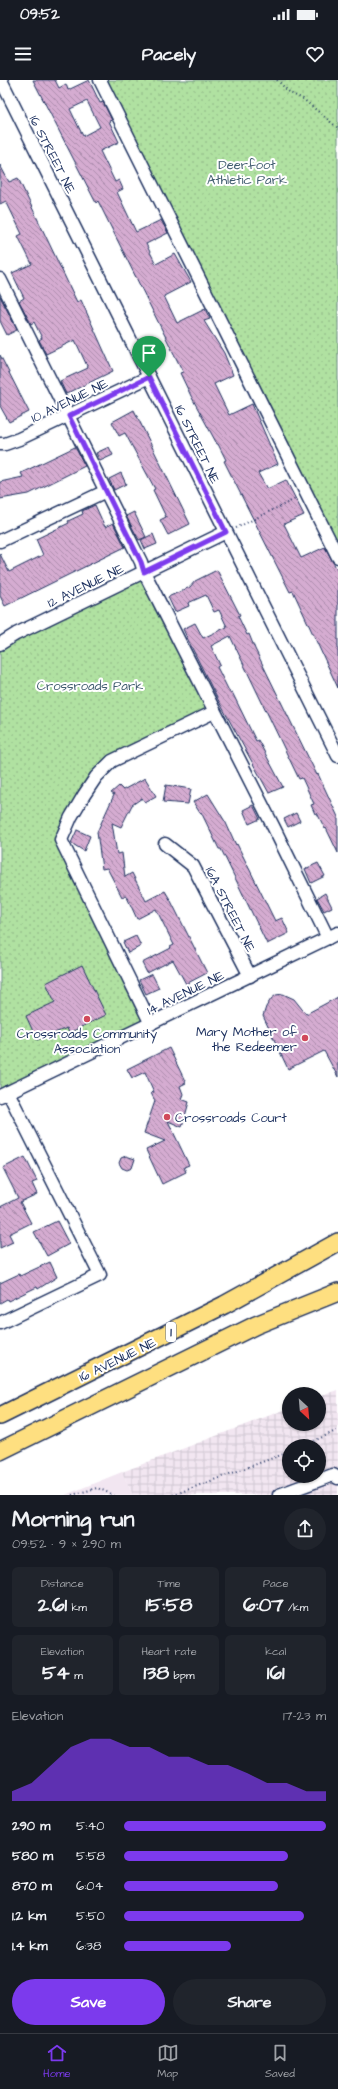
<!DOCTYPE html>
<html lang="en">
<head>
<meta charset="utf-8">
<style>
	:root { --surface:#171b24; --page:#20242c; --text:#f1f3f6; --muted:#9ea1a6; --line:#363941; --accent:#7c3aed }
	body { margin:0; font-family:"Architects Daughter",sans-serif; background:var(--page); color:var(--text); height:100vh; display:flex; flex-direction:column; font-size:15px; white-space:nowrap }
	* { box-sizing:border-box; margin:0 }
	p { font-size:13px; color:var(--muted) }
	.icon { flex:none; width:22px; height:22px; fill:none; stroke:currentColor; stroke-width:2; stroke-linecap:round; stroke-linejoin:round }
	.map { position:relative; height:1415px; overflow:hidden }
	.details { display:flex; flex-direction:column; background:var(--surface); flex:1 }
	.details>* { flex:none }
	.needle { width:26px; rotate:154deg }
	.fabs { position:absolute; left:282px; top:1307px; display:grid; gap:8px }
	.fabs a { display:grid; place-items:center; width:44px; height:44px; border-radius:50%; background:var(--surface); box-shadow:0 1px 3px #0004; font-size:20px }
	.pin { position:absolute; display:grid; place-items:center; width:34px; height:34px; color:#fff; margin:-41px -17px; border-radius:50% 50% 50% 0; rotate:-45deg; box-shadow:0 0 4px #0007 }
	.pin .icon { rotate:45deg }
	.round { display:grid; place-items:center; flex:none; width:42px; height:42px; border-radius:21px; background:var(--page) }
	.overview { display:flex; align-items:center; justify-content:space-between; height:68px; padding:0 12px }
	h1 { font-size:22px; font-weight:700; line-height:30px }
	.metrics { display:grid; grid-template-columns:repeat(3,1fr); gap:6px; height:68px; padding:4px 12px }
	.metrics div { display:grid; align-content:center; border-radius:6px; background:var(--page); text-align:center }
	.metrics b { font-size:20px; font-weight:700 }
	.metrics small { font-size:11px; font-weight:400 }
	.metrics p { font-size:11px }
	.chart { height:112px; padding:8px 12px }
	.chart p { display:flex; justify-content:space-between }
	.chart svg { width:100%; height:72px; margin-top:4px; fill:var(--accent); opacity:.7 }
	.cta { display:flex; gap:8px; margin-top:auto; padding:8px 12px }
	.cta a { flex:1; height:46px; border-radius:24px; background:var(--accent); color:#fff; font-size:16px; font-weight:700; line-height:46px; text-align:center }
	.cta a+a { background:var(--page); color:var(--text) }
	ul { padding:0 12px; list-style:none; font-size:13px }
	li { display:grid; grid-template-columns:64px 48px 1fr; align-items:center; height:30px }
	li i { height:10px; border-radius:5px; background:var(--accent) }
	.status { display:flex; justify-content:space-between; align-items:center; height:28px; padding:0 20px; background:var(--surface); direction:ltr }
	.status svg { height:11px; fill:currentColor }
	header { display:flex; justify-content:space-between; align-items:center; height:52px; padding:0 12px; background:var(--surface); font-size:18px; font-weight:700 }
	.tabs { display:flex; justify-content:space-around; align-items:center; height:56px; border-top:1px solid var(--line); background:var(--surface); font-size:11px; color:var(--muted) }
	.tabs a { display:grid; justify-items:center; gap:2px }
	.tabs .selected { color:var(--accent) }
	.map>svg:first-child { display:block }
	.built { fill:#f2e6f1 }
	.industrial { fill:url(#industrial-grid); fill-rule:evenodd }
	.park { fill:url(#park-dots); stroke:#668880 }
	.building { fill:url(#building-back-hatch); stroke:#1b2f5e; fill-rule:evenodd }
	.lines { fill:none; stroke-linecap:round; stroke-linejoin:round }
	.minor-casing { stroke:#1b2f5e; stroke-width:15 }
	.highway-casing { stroke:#1b2f5e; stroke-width:20 }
	.path { stroke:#1b2f5e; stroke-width:2; stroke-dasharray:1 3; stroke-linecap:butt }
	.minor { stroke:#fff; stroke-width:12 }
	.highway { stroke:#fedf80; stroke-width:17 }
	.route-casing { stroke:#fff; stroke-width:8 }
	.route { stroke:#7c3aed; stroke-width:5 }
	.poi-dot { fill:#d1495b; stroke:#fff; stroke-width:1.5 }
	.labels { text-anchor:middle; stroke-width:4; stroke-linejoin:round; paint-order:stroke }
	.shield { fill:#fff; stroke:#5f6d8e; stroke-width:1 }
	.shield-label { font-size:12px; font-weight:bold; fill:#1b2f5e }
	.street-label { font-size:13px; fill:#1b2f5e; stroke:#fff }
	.park-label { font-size:13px; fill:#405c6f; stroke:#fff }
	.poi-label { font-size:13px; fill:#1b2f5e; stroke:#fff; text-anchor:end }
</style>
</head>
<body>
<div class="status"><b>09:52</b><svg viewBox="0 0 49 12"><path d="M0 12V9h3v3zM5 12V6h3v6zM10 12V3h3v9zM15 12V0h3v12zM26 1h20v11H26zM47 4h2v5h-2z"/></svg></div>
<header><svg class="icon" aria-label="menu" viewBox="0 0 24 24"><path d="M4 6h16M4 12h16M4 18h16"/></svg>Pacely<svg class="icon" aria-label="heart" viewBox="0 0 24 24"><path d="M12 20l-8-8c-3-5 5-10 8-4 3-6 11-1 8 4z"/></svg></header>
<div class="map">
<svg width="338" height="1415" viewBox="0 0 338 1415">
	<defs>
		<pattern id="industrial-grid" width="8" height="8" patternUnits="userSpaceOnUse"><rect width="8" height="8" fill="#f2e6f1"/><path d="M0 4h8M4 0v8" fill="none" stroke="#cfc6d1"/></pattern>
		<pattern id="park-dots" width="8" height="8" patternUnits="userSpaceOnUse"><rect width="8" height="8" fill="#b0e1a1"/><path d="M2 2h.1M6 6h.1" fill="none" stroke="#97c18d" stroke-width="1.8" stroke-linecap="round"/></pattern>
		<pattern id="building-back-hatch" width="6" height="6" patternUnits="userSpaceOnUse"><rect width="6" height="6" fill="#d5acd1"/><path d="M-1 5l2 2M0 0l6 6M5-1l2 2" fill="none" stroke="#ac8cad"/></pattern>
	</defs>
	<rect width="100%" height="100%" fill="#fff"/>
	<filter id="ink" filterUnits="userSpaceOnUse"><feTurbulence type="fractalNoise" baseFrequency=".025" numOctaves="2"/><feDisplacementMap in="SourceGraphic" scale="8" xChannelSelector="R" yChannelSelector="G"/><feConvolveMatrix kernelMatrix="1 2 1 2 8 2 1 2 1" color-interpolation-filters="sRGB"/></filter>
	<g filter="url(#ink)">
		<polygon class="built" points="122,1392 133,1415 65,1415"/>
		<path class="industrial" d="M338,1310V1415H133L122,1392L289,1328V1344H319V1317ZM289,1366H319V1396H289Z"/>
		<g class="park">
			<polygon points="100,0 338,0 338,477"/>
			<polygon points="144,492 214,632 112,681 61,760 151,944 0,1016 0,564"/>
		</g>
		<g class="building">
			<path d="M33,0H55L59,8L66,4L68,10L89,0L100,23L103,22L112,40L109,41L119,62L100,71L115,102L119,100L123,109L117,112L136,152L161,140L168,153L146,164L156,184L175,174L191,202L164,216L177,243L205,229L210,239L204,241L224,273L233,295L214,304L229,335L252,324L278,384L258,393L267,409L286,400L304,435L284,444L301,478L325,467L334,484L338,491V608L293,511L290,512L224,381L226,380L218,364H217L191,316L180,293L183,292L98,121L96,123ZM87,21L100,47L83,56L70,29Z"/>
			<polygon points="0,85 9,102 18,98 77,222 81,220 113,291 66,314 60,301 88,288 75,260 46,274 39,260 42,258 34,242 31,244 19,221 24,218 12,193 32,184 18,156 22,154 6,121 0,124"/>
			<polygon points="0,216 17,250 7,255 0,241"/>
			<polygon points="0,275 29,332 9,342 0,326"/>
			<polygon points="134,330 190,444 168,455 160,440 166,437 153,410 155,409 125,353 119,356 112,342"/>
			<polygon points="75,367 85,386 29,414 0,419 0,402 23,397 21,393"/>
			<polygon points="109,367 113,375 100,381 96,373"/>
			<polygon points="121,393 126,404 114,410 109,399"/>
			<polygon points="95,425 105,447 113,443 125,467 5,526 0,516 0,474 9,492 43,475 36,459 69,443 68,441 83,434 82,431"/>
			<polygon points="134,432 146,457 139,460 126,436"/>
			<polygon points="153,454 157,464 145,469 141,460"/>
			<polygon points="217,490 240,535 238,536 247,555 249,554 255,569 317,695 318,694 338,737 338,773 326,748 325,749 317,733 315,734 311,725 314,724 302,698 299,699 230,556 211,566 220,585 217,587 230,613 232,612 256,661 258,660 283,707 269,713 216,616 189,562 183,549 195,543 203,558 227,547 219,530 214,532 206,515 188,523 189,526 175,532 168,517 190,507 195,501"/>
			<polygon points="145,698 156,716 145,722 142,718 132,725 121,747 112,743 117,774 122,773 125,797 132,793 146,821 165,811 171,821 207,893 186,904 173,880 147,893 142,883 171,868 170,867 174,865 156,829 137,839 126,815 122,817 107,788 102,789 97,752 114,715 111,713 119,706 123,710"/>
			<polygon points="166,705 191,709 188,724 163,722"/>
			<polygon points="208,714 226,743 236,765 237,764 275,841 282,838 289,853 267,864 221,769 219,769 201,732 200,733 193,722"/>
			<polygon points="253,725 260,739 249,744 243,730"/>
			<polygon points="296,733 300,741 288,747 284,739"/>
			<polygon points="77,750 90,756 84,771 71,763"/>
			<polygon points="318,783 325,796 311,803 305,789"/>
			<polygon points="325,813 332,827 324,831 317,818"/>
			<polygon points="136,856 141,866 128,873 123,862"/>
			<polygon points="82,885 106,935 69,953 67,948 37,960 26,936 55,922 46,903"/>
			<polygon points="152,894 159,908 146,914 139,900"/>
			<polygon points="283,914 294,919 306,934 338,917 338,997 324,971 288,989 263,936 266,927 271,919 276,915"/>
			<polygon points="169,968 186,1003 180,1006 183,1014 181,1019 189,1022 182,1047 168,1041 189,1085 184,1087 186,1092 162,1104 146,1070 165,1061 144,1053 155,1021 151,1013 154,1012 145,992 132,998 127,989"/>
			<polygon points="126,1076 135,1079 132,1088 127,1090 122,1088 119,1083 121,1078"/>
			<polygon points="25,1077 37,1101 32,1103 37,1114 20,1122 31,1143 9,1154 13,1162 0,1168 0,1127 18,1118 3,1088"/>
			<polygon points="57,1141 69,1164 47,1176 34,1152"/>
			<polygon points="50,1182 57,1197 38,1209 37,1207 8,1221 7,1219 0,1223 0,1203 19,1194 20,1196"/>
		</g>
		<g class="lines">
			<defs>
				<g id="minor">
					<polyline points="1,0 338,676"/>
					<polyline points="100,0 338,477"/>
					<polyline points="0,199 141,482 144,492 274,748 328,858"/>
					<polyline points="0,364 5,364 19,359 149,297"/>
					<polyline points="0,461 106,411"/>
					<polyline points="0,564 16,554 226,452"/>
					<polyline points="165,764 193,786 250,896"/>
					<polyline points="151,944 61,760 71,737 84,715 96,697 112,681 214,632"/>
					<polyline points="0,1016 338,853"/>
					<polyline points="0,1243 100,1195 8,1012"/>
					<polyline points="279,1415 333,1395 338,1398"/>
				</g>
				<g id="highway">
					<polyline points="0,1336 224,1225 338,1162"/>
					<polyline points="0,1371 256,1245 338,1212"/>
				</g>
			</defs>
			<use href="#minor" class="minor-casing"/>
			<use href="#highway" class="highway-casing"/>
			<g class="path">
				<polyline points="277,0 290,13 303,19 338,48"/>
				<polyline points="236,448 297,418"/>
				<polyline points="303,1366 338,1350"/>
				<polyline points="72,1415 97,1408 114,1415"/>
				<polyline points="173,1415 289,1372"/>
			</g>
			<use href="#minor" class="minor"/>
			<use href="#highway" class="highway"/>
		</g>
	</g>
	<g class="lines" filter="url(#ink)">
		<defs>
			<polygon id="route" points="149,297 226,452 144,492 141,482 69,336"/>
		</defs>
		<use href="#route" class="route-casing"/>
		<use href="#route" class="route"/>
	</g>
	<g class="poi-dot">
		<circle cx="87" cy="939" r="4"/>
		<circle cx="305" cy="958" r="4"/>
		<circle cx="167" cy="1037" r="4"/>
	</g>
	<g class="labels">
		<rect class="shield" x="166" y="1242" width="10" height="20" rx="3"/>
		<g class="shield-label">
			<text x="171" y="1256">1</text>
		</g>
		<g class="street-label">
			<text transform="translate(53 74) rotate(63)" y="5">16 STREET NE</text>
			<text transform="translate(69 320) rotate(-26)" y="5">10 AVENUE NE</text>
			<text transform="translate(198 364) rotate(64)" y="5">16 STREET NE</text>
			<text transform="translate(85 505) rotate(-26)" y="5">12 AVENUE NE</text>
			<text transform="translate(231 829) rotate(63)" y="5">16A STREET NE</text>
			<text transform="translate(185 912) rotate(-26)" y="5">14 AVENUE NE</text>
			<text transform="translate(117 1279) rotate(-26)" y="5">16 AVENUE NE</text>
		</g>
		<g class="park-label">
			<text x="247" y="89">Deerfoot<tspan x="247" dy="15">Athletic Park</tspan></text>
			<text x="90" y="610">Crossroads Park</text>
		</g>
		<g class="poi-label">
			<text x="297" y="956">Mary Mother of<tspan x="297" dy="15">the Redeemer</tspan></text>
			<text x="87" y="958" text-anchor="middle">Crossroads Community<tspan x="87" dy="15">Association</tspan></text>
			<text x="175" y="1042" text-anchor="start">Crossroads Court</text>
		</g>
	</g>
</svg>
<div class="fabs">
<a><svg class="needle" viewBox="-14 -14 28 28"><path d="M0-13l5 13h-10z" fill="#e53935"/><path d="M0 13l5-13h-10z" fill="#9ea1a6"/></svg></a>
<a><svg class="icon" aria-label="locate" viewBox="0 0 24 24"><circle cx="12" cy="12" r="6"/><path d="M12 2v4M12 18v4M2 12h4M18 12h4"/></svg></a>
</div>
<div class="pin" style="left:149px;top:297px;background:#1e9e55"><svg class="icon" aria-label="arrive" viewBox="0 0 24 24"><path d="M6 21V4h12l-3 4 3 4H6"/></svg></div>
</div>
<section class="details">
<div class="overview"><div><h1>Morning run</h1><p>09:52 · 9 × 290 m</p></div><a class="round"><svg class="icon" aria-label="share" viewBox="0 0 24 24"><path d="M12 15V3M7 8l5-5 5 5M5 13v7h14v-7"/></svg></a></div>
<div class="metrics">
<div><p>Distance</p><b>2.61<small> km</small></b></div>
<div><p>Time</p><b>15:58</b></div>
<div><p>Pace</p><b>6:07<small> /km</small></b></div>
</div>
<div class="metrics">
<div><p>Elevation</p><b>54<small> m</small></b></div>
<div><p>Heart rate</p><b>138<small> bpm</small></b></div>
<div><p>kcal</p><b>161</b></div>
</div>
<div class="chart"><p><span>Elevation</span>17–23 m</p>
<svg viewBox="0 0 160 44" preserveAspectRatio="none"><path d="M0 44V38L10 33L20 22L30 11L40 6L50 6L60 11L70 11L80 17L90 17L100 22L110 22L120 27L130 33L140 33L150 38L160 38V44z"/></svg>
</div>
<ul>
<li><b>290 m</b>5:40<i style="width:100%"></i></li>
<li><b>580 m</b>5:58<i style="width:81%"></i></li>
<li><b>870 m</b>6:04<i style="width:76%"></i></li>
<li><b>1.2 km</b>5:50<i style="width:89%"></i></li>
<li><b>1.4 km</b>6:38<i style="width:53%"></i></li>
</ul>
<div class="cta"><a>Save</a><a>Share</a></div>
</section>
<nav class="tabs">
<a class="selected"><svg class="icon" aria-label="home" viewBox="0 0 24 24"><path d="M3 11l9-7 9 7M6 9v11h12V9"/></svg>Home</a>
<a><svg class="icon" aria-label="map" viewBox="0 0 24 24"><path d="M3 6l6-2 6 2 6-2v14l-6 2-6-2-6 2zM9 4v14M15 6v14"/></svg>Map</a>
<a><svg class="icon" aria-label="saved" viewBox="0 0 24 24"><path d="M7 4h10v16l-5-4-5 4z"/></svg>Saved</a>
</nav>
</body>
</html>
